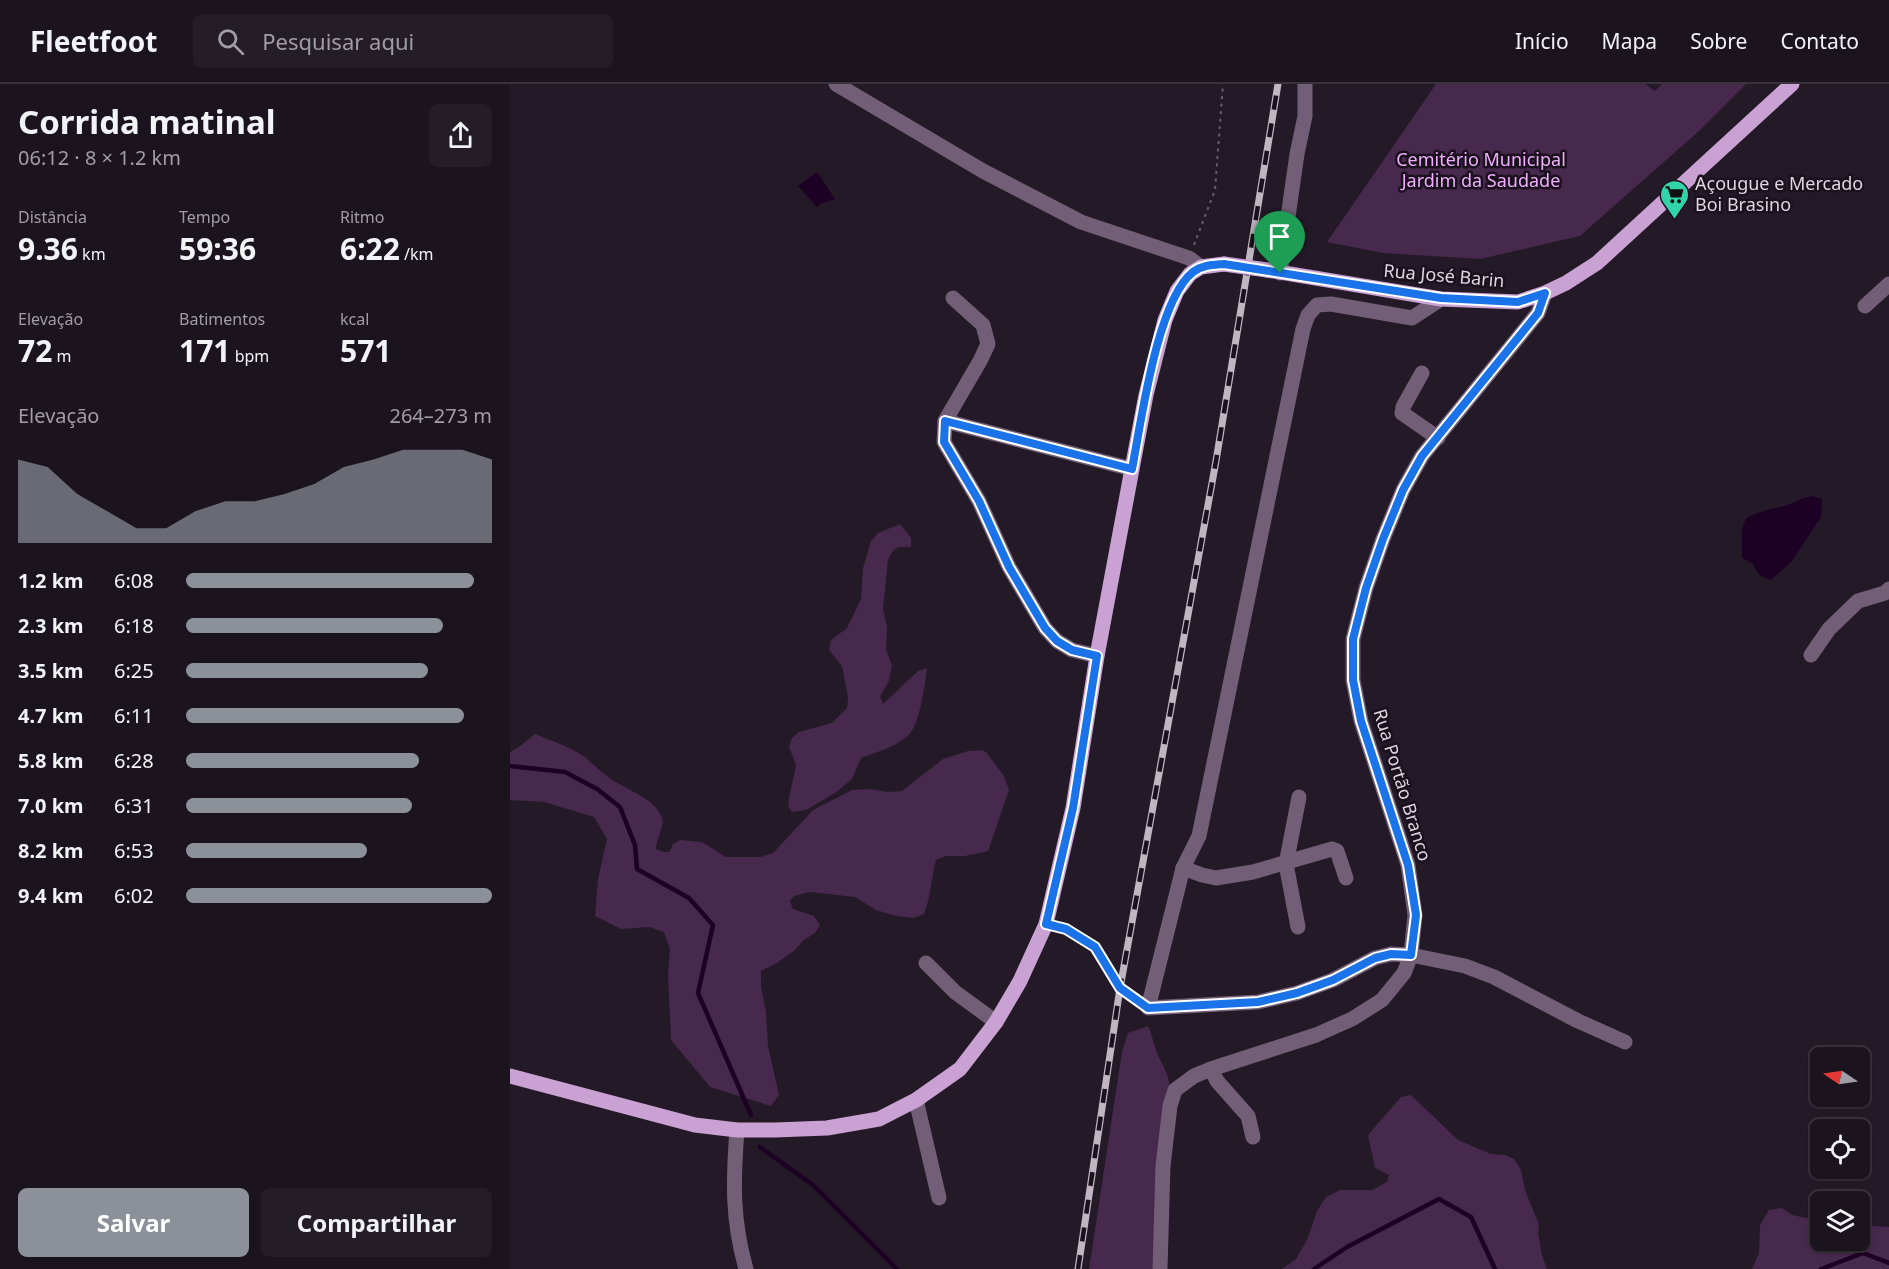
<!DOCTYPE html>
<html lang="pt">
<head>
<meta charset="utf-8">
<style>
	:root { --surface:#1b131d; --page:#241c26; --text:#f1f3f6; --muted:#a09ea4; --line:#39323b; --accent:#8c9099 }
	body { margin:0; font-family:"Noto Sans",sans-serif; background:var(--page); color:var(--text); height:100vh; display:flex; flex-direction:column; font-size:22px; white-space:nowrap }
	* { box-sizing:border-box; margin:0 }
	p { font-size:20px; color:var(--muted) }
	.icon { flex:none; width:33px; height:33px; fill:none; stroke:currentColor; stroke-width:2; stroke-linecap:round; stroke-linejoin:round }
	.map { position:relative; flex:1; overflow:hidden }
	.panel { display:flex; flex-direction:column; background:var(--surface); width:510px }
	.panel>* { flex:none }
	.needle { width:39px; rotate:283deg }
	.tools { position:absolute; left:1300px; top:963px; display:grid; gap:12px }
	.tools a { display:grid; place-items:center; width:60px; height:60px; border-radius:9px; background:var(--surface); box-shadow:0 2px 4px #0004,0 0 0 2px var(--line); font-size:30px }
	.pin { position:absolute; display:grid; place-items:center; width:51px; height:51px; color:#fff; margin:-62px -26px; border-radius:50% 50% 50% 0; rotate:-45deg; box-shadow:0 0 6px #0007 }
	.pin .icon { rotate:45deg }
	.round { display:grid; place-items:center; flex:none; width:63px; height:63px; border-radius:9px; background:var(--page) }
	.headline { display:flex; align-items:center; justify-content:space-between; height:102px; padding:0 18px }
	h1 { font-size:33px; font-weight:700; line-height:45px }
	.figures { display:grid; grid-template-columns:repeat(3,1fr); gap:9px; height:102px; padding:6px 18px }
	.figures div { display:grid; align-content:center }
	.figures b { font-size:30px; font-weight:700 }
	.figures small { font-size:16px; font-weight:400 }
	.figures p { font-size:16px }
	.chart { height:168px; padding:12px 18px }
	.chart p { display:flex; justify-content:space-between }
	.chart svg { width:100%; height:108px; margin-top:6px; fill:var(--accent); opacity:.7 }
	.action { display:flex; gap:12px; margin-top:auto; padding:12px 18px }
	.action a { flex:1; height:69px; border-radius:9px; background:var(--accent); color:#fff; font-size:24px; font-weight:700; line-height:69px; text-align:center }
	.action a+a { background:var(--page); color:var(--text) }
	ul { padding:0 18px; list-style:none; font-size:20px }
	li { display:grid; grid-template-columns:96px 72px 1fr; align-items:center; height:45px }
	li i { height:15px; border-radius:8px; background:var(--accent) }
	header { display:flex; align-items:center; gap:36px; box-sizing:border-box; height:84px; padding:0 30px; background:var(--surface); border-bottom:2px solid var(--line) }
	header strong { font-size:28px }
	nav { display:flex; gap:33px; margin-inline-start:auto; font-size:21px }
	.search { width:420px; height:54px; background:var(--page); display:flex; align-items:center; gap:15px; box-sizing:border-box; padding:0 21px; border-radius:9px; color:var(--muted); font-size:22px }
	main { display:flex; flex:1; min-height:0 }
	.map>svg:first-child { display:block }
	.green { fill:#46294c }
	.water { fill:#1d0124 }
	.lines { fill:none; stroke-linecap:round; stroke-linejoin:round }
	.stream { stroke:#1d0124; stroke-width:4.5 }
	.path { stroke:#695f6c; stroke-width:2; stroke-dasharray:3 4.5; stroke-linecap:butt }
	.minor { stroke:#725f77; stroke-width:15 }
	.major { stroke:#c9a1d2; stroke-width:15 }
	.rail-casing { stroke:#bfb6c1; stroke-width:7 }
	.rail { stroke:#1b101d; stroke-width:4.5; stroke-dasharray:14; stroke-linecap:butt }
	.major-bridge { stroke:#c9a1d2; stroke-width:15 }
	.route-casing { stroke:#fff; stroke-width:12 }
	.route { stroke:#1a73e8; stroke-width:8 }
	.labels { text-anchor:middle; stroke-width:5; stroke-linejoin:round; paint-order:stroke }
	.park-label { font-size:18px; fill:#efaefe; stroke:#1b101d }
	.poi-label { font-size:18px; fill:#ded6e0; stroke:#1b101d; text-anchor:start }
	.street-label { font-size:18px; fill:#ded6e0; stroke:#1b101d }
</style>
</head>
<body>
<header>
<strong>Fleetfoot</strong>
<div class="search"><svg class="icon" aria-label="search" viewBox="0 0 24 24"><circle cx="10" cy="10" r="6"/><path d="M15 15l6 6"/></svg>Pesquisar aqui</div>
<nav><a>Início</a><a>Mapa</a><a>Sobre</a><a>Contato</a></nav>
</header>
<main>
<section class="panel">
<div class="headline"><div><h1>Corrida matinal</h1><p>06:12 · 8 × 1.2 km</p></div><a class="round"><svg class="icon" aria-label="share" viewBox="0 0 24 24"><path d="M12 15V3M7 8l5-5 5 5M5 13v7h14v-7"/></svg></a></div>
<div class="figures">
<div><p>Distância</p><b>9.36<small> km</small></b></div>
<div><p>Tempo</p><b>59:36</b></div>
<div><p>Ritmo</p><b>6:22<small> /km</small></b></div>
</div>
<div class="figures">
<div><p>Elevação</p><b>72<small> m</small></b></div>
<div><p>Batimentos</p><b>171<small> bpm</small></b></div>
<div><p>kcal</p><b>571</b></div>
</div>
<div class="chart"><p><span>Elevação</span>264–273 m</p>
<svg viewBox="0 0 160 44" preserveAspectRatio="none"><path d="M0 44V10L10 13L20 24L30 31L40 38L50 38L60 31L70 27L80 27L90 24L100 20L110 13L120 10L130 6L140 6L150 6L160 10V44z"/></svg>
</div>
<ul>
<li><b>1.2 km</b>6:08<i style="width:94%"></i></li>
<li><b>2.3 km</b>6:18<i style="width:84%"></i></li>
<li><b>3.5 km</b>6:25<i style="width:79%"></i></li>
<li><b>4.7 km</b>6:11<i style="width:91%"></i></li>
<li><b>5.8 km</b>6:28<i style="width:76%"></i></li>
<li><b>7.0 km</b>6:31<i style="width:74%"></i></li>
<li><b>8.2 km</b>6:53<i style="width:59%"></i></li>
<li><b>9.4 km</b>6:02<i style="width:100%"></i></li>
</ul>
<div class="action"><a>Salvar</a><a>Compartilhar</a></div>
</section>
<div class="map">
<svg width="1379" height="1185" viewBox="0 0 1379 1185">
	<rect width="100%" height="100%" fill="#241927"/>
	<g class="green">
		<polygon points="926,0 1135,0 1145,7 1152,0 1236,0 1189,47 1070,152 970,175 873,169 817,158"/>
		<path d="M390,440L401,454V463H388L382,468L378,476L373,525L377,542L376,566L382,581L379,597L370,612L373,620L408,587L417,584C415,600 410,641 398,652C385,663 367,668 351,674L342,695L325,709L296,726L282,728L279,724L278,719L286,681L279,663L282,654L289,648L322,639L337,624L338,613L332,582L319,566L321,556L337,544L351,515L353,484L361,457L368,449Z"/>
		<path d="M25,650C42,657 61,663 76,674C84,681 92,689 101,695C117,706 145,714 152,734C155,743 146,755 146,765L154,768H159L163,760L170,756L192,758L216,773H250L263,769L303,726L342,706L360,705L378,708L392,707L433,675L458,667L472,666L476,668L494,692L499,706L478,767L455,772H436L426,776C421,794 421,813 414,830L404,834L386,832L366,826L345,813L300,808L284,812L280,817L283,825L304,832L310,841L305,849L294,856L285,866L267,879L251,887V902L256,928L258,962L269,1011L261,1022L200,1003L161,956L158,890L160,865L154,848L139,843L111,845L85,832L88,795L97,755L84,733L34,718L0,716V668L9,663Z"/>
		<path d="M638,942C642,950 643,958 646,966C650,978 658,987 659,999L643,1185H579L612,968L618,949Z"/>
		<polygon points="901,1011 948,1056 981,1070 995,1071 1004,1075 1011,1086 1015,1106 1029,1141 1028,1149 1032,1171 1037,1185 772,1185 786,1175 797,1156 807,1127 816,1113 830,1106 862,1106 877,1098 879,1091 865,1084 858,1051 891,1013"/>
		<polygon points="1272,1124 1282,1131 1311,1137 1311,1156 1350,1156 1350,1141 1379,1143 1379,1185 1242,1185 1249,1169 1250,1141 1259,1126"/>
	</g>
	<g class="water">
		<polygon points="307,88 325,115 312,119 307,123 288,102"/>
		<path d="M1302,412L1312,415L1311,433L1282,477L1261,496C1250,493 1247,490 1243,480L1232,474V445L1236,434C1250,427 1259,426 1274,422C1284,419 1291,414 1302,412Z"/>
	</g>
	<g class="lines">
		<g class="stream">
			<polyline points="0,682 55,688 87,705 110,723 125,761 127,785 179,814 203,841 188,909 241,1031"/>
			<polyline points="250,1063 303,1101 387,1185"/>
			<polyline points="804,1185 837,1163 929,1115 961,1133 985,1185"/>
			<polyline points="1311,1185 1353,1169 1379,1179"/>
		</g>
		<g class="path">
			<polyline points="684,161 705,106 713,0"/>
			<polyline points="550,844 556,845 585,863 610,904 626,916"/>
		</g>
		<g class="minor">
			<polyline points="326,0 473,87 571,138 679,174 691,183"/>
			<polyline points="770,189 787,70 795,32 795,0"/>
			<polyline points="443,214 473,241 478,260 470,277 435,337 622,385"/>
			<polyline points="931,215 902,234 821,220 807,221 798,231 793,245 689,752 673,784 638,924 748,918 787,909 823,896 865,874 881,870 901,871 955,882 984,893 1068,937 1115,958"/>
			<polyline points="1355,222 1379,200"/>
			<polyline points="912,289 893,323 892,329 928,354"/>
			<polyline points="435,337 434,358 469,417 499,483 535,544 547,557 562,566 587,572"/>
			<polyline points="1301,571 1319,545 1348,517 1375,509 1379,505"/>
			<polyline points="673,784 692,791 706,794 743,788 822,765 827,767 836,794"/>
			<polyline points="788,843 776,780 789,713"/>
			<polyline points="416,879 445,908 486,938"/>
			<polyline points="701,985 707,997 738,1032 743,1053"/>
			<polyline points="406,1016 429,1114"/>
			<path d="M227,1046C223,1097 222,1136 236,1185"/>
			<polyline points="650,1185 653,1082 660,1022 665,1006 684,992 701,985 806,951 842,935 872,916 894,889 901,871 905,831 898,781 851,637 843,596 843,555 856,504 873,455 893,406 912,372 1028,229 1035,209"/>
		</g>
		<g class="major">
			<polyline points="757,186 931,215 1008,218 1035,209 1056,199 1087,179 1282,0"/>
			<polyline points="0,992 185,1041 227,1046 265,1046 317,1044 369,1035 406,1016 450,985 486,938 510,897 536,840 563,724 587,572 622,385 636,311 655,236 667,207 680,190 691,183 714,180"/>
		</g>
		<defs>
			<polyline id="rail" points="568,1185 610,904 706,377 768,0"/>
		</defs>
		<use href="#rail" class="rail-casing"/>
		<use href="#rail" class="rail"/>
		<polyline class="major-bridge" points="714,180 757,186"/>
	</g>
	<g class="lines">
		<defs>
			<path id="route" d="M714,180L931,214L1008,218L1035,209L1028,229L912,372L893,406L873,455L856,504L843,555V596L851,637L898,781L906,831L901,871L881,870L865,874L823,896L787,909L748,918L638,924L610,904L585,863L556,845L536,840L563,724L587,572L562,566L547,557L535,544L499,483L469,417L434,358L435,337L622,385C631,339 647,216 683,188C692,181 703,181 714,180Z"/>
		</defs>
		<use href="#route" class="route-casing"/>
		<use href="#route" class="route"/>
	</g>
	<defs>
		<symbol id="supermarket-pin" viewBox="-11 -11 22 30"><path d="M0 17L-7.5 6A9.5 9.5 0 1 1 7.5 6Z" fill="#31d4a9" stroke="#1b101d"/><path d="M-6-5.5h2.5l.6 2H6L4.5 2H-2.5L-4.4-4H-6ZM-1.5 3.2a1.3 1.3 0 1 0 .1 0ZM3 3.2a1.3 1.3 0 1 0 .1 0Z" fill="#111"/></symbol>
	</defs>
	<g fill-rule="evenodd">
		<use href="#supermarket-pin" x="1148" y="94" width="33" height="45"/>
	</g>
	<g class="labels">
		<g class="park-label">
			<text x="971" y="82">Cemitério Municipal<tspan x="971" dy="21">Jardim da Saudade</tspan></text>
		</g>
		<g class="poi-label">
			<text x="1185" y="106">Açougue e Mercado<tspan x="1185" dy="21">Boi Brasino</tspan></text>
		</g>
		<g class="street-label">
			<text transform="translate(934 192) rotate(5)" y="6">Rua José Barin</text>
			<text transform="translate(892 701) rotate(73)" y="6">Rua Portão Branco</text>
		</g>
	</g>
</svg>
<div class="tools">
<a><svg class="needle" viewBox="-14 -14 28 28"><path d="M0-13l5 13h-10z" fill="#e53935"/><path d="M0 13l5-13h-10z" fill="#a09ea4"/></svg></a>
<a><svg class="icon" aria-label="locate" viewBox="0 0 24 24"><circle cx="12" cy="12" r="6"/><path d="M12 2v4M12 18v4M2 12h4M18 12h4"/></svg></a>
<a><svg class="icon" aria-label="layers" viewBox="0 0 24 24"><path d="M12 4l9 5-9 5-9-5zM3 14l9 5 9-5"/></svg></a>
</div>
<div class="pin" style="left:770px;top:189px;background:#1e9e55"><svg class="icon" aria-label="arrive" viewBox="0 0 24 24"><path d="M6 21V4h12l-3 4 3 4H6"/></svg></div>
</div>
</main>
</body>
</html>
